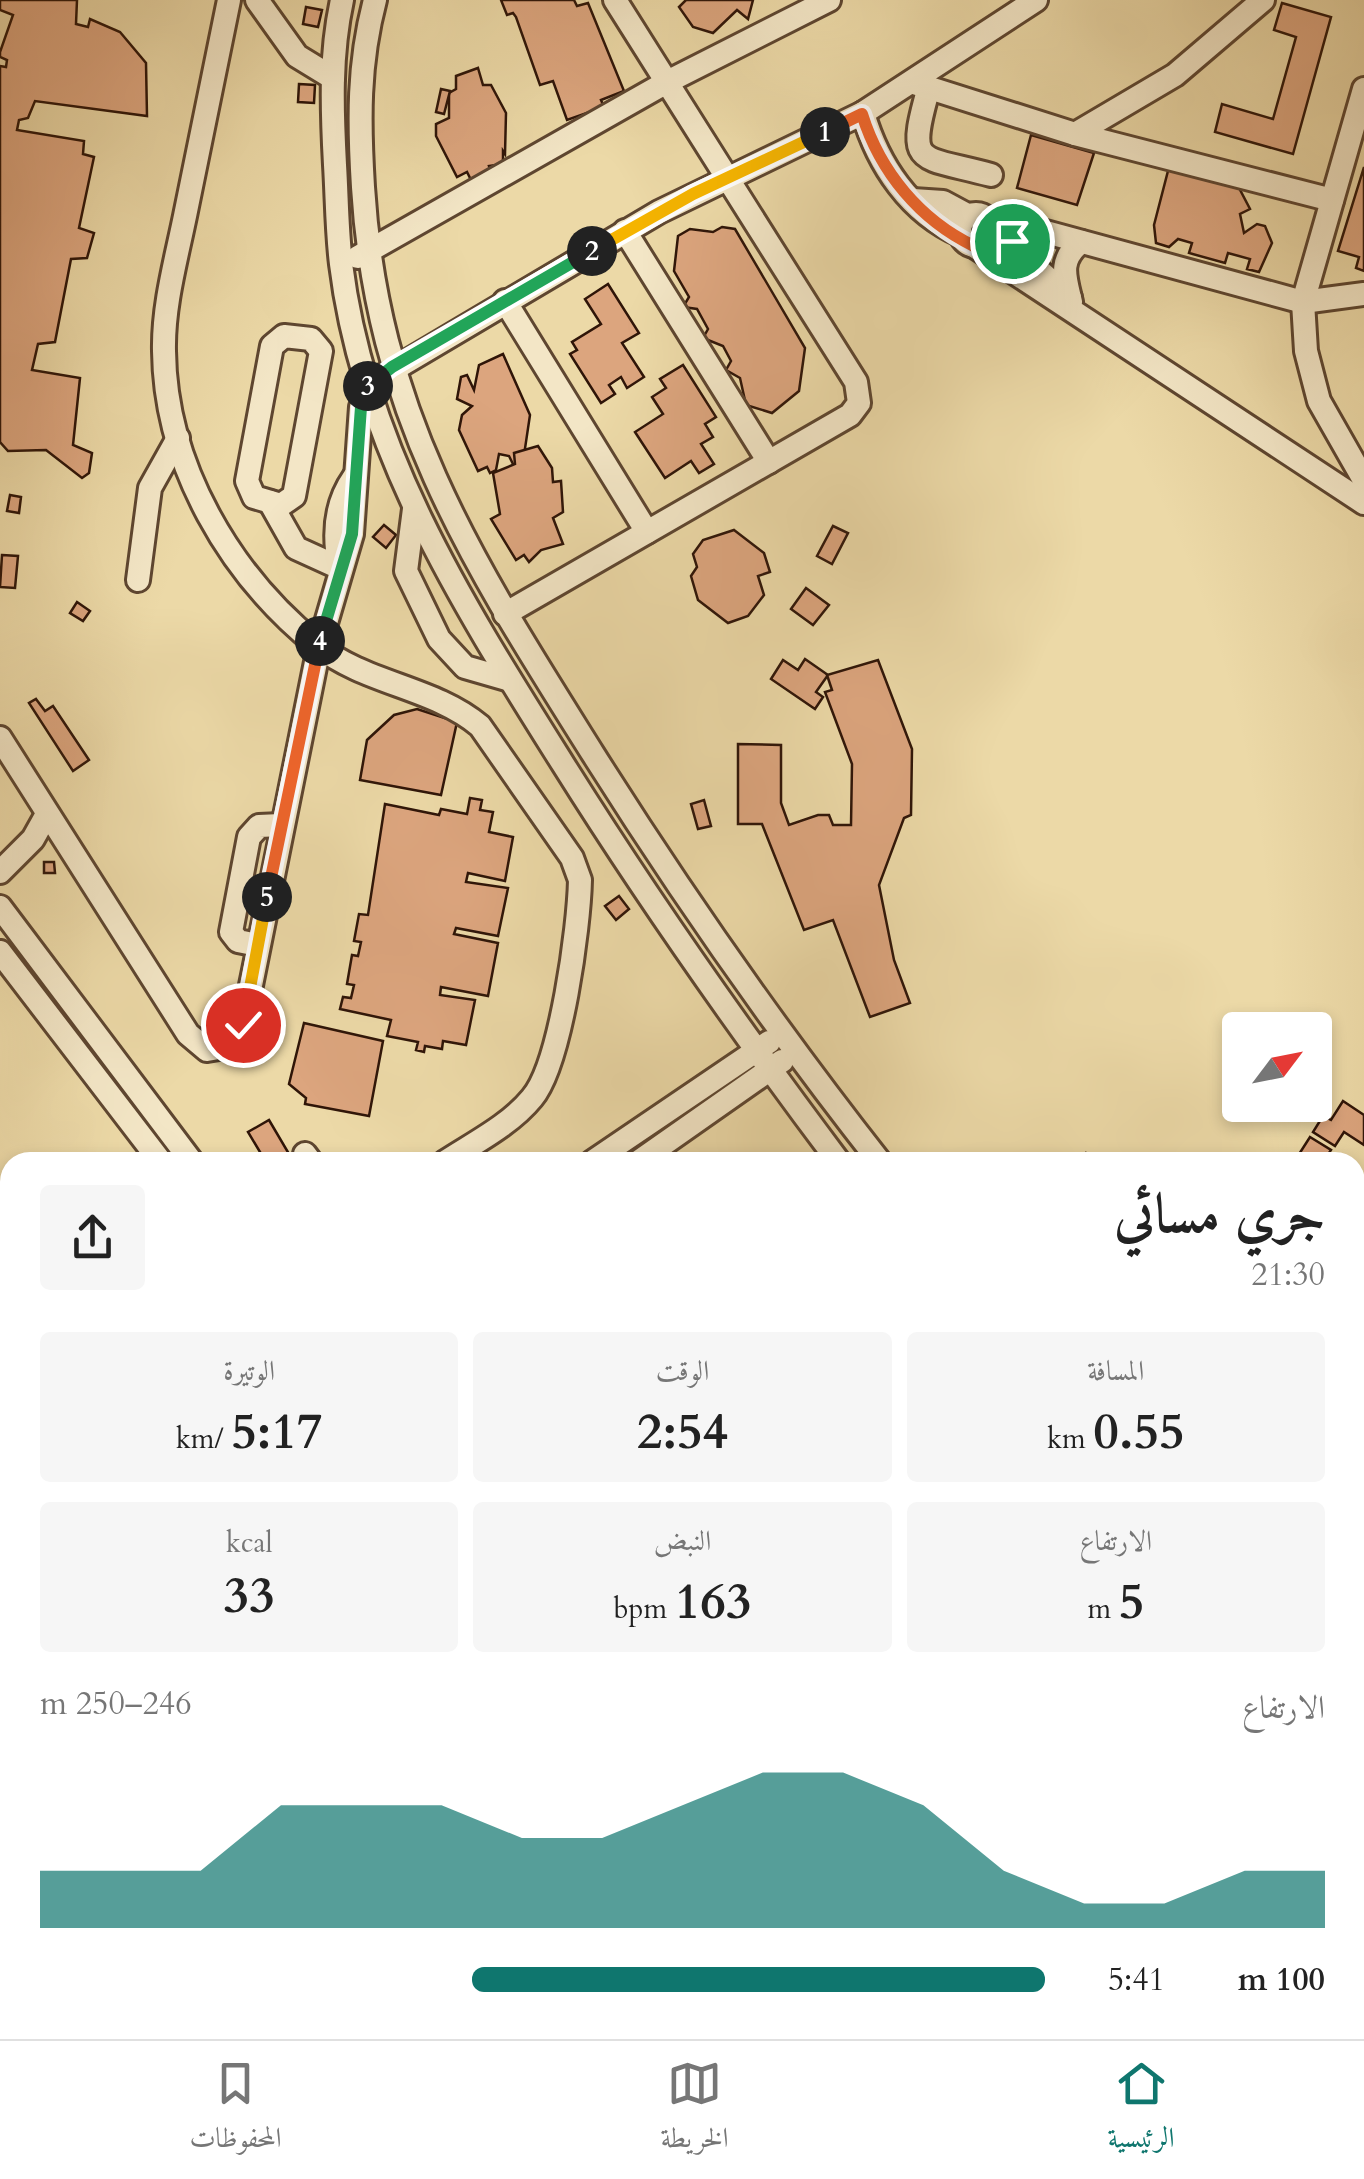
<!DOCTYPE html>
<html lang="ar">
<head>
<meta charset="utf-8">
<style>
	:root { --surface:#fff; --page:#f6f6f6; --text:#222; --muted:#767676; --line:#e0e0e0; --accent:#0f766e }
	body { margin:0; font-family:Cardo,Amiri,serif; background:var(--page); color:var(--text); direction:rtl; height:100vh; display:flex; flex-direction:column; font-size:38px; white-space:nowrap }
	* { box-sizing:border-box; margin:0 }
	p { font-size:32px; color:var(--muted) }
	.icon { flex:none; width:55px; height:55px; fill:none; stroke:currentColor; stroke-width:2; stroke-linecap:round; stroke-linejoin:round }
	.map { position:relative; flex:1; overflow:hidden; direction:ltr }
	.side { position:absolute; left:0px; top:1152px; width:1365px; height:888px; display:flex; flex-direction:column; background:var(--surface); border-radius:30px 30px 0 0; box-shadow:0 5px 15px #0003; direction:rtl }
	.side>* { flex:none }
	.needle { width:65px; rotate:58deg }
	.controls { position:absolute; left:1222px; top:1012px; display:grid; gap:20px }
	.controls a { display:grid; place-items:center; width:110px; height:110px; border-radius:10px; background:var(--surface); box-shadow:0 5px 15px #0003; font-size:50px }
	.pin { position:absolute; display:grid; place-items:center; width:85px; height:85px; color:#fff; margin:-42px; border:5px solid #fff; border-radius:50%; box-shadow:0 2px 10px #0007 }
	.km { position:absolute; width:50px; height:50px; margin:-25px; border-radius:50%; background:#222; color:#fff; font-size:28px; line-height:50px; text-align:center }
	.round { display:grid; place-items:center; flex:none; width:105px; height:105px; border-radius:10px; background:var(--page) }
	.head { display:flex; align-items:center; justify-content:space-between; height:170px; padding:0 40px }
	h1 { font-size:55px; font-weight:600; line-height:75px }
	.figures { display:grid; grid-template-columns:repeat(3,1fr); gap:15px; height:170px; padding:10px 40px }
	.figures div { display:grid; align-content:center; border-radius:10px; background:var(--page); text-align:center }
	.figures b { font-size:50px; font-weight:600 }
	.figures small { font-size:28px; font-weight:400 }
	.figures p { font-size:28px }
	.chart { height:280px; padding:20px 40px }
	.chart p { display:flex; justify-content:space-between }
	.chart svg { width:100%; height:180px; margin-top:10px; fill:var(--accent); opacity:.7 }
	ul { padding:0 40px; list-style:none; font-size:32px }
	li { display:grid; grid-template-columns:160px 120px 1fr; align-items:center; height:75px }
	li i { height:25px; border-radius:12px; background:var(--accent) }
	.dock { display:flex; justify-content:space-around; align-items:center; height:140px; border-top:2px solid var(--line); background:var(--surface); font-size:28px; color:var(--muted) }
	.dock a { display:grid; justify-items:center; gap:5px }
	.dock .on { color:var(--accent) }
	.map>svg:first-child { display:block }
	.building { fill:#dca57e; stroke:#2f1508; stroke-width:2.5 }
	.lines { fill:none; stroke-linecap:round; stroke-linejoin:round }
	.minor-casing { stroke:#5e4630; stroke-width:28 }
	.minor { stroke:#f3e6c6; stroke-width:22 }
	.split-1-casing { stroke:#fff; stroke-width:20 }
	.split-2-casing { stroke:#fff; stroke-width:20 }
	.split-3-casing { stroke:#fff; stroke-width:20 }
	.split-4-casing { stroke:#fff; stroke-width:20 }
	.split-5-casing { stroke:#fff; stroke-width:20 }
	.split-6-casing { stroke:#fff; stroke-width:20 }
	.split-1 { stroke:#f0652b; stroke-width:12 }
	.split-2 { stroke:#f5b400; stroke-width:12 }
	.split-3 { stroke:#22a559; stroke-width:12 }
	.split-4 { stroke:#22a559; stroke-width:12 }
	.split-5 { stroke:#f0652b; stroke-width:12 }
	.split-6 { stroke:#f5b400; stroke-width:12 }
</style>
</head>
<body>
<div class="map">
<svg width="1364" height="2039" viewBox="0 0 1364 2039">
	<rect width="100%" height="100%" fill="#ecd9a7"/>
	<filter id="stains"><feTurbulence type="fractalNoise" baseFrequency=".002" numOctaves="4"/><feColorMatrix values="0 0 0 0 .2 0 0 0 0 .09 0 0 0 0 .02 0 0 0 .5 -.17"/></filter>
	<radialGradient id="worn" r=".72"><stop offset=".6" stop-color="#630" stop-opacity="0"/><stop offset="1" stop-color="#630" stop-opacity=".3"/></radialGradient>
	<g class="building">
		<polygon points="0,0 77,0 76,24 88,27 90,19 120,32 146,63 147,116 35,101 28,118 19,120 17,130 84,141 83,154 94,157 79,228 94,233 87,258 71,259 55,342 38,344 32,370 80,378 73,445 92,453 89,473 82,478 46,450 8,451 0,442 0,66 6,67 7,60 0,57 0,52 13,15 0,10"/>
		<polygon points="501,0 574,0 577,6 588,3 624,91 601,100 604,107 567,120 553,81 540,85 516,17 513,13 507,15"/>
		<polygon points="753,0 748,19 737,10 713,33 693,27 679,7 686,0"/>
		<polygon points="1282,3 1331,17 1293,154 1215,132 1222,104 1273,119 1296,37 1274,30"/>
		<polygon points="306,7 322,10 318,27 303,24"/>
		<polygon points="478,68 483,85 491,85 506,113 505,154 503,151 503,164 489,166 491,172 472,182 467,172 457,177 436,136 436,124 449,118 449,93 456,89 456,76"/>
		<polygon points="299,84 315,85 314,103 298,102"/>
		<polygon points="441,89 450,91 444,114 436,112"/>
		<polygon points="1031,135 1094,153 1077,205 1017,188"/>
		<polygon points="1181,165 1238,186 1250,209 1240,214 1244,233 1257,224 1265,226 1272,243 1259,272 1247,269 1250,259 1228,253 1225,263 1189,253 1192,243 1178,239 1169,247 1156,243 1154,225 1168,171"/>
		<polygon points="1364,167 1364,271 1356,268 1359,257 1338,251"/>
		<polygon points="722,227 735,229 805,348 799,391 772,413 746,405 740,378 726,370 731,361 723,346 703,338 708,329 697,309 683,307 689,297 674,271 678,236 690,229 713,232"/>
		<polygon points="608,284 639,333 622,343 644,377 627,388 621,377 609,385 615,394 601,403 570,354 577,350 572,342 601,324 585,299"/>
		<polygon points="503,354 530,415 523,462 514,466 509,456 499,454 496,470 490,473 487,467 478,471 459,430 462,415 472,406 457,399 461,377 467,375 474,390 479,365"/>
		<polygon points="683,365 716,417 705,424 713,437 701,444 714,464 699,473 691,461 665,478 635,432 663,414 652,397 666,388 660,379"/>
		<polygon points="538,446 552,468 553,482 561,481 563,512 553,518 563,544 541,550 529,562 524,555 516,560 491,519 500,514 493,473 515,464 514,453"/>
		<polygon points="10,495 21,497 19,513 7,511"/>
		<polygon points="384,525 396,535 386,548 373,537"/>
		<polygon points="833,526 848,533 832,564 817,556"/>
		<polygon points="734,530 764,553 770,572 758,576 764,595 748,616 728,623 698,600 691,576 697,567 693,554 703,540"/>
		<polygon points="2,555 18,556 15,588 0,587"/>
		<polygon points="806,588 829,605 813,625 791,609"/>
		<polygon points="77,602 90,611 83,621 70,613"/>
		<polygon points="805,659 828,675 816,692 823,697 815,709 771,679 783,660 798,670"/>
		<polygon points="878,660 912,749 911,815 904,818 879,885 894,960 910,1003 870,1017 833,920 804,930 762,824 738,824 738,744 781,745 781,803 789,825 818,815 829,815 833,825 851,825 852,764 825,692 832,690 827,675"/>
		<polygon points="36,699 45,711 53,706 89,760 73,771 29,703"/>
		<polygon points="417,709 457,722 441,795 360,780 367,740 394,715"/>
		<polygon points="470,798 482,800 480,810 493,812 489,832 513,837 505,881 468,873 466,882 508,888 498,936 456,928 454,934 498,943 488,996 441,987 440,995 475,1000 466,1045 443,1041 442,1049 425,1046 424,1052 416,1050 418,1042 387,1036 391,1020 340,1009 343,997 351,998 354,985 347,984 352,955 358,956 361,942 354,941 359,914 368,915 385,804 439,815 441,809 467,814"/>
		<polygon points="704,800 711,826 698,829 691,804"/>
		<polygon points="44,862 54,862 55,873 44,873"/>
		<polygon points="619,896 629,909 616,920 605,906"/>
		<polygon points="304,1023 383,1041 369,1116 305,1104 306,1098 289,1084"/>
		<polygon points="1343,1101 1364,1115 1364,1145 1344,1132 1335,1146 1313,1132 1323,1116 1331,1120"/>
		<polygon points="269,1120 292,1159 286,1162 266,1162 248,1132"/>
		<polygon points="1310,1137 1331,1150 1323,1162 1294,1162"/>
		<polygon points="1086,1153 1099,1162 1079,1162"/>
		<polygon points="1355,1307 1364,1314 1361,1377 1355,1373"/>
		<polygon points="1364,1463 1364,1489 1355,1482"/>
		<polygon points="470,2030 507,2030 513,2039 475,2039"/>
		<polygon points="584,2030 622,2030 628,2039 590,2039"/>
		<polygon points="873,2030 964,2030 957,2039 881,2039"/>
		<polygon points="1004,2030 1055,2030 1064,2039 992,2039"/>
	</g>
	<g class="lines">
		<defs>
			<g id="minor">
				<path d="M229,0C215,72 200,144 185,216C176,260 163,306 164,351C165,465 230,575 317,645C365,684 434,687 480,726L572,858L580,880C579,927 561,1064 532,1098C510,1125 474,1143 445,1162"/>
				<polyline points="257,0 297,56 333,78"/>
				<path d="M342,0C330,55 332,109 335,165C337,198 337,231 341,264C364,451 465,608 563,764C649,901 742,1033 839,1162"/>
				<path d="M375,0C358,64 359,122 363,187C377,417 475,566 593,754C682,895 777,1031 880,1162"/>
				<polyline points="914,83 1075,134 1332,200"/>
				<path d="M929,87C906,168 917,155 991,175"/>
				<polyline points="1364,89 1303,302 1306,351 1319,401 1364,480"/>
				<path d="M863,113C878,165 910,213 961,235"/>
				<polyline points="1075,134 1175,75 1263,0"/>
				<polyline points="913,200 943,202 969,216"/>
				<circle cx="976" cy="230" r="16"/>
				<polyline points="990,223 1009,222 1303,302 1364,294"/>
				<polyline points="625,231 769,462"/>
				<polyline points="1012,241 1025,258 1070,298"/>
				<polyline points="974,246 1364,503"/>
				<polyline points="358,257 667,82 829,0"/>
				<polyline points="505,301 647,532"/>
				<path d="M1071,302C1065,277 1058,260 1081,242"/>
				<polygon points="284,336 311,339 321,351 294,496 281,505 254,497 247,481 272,346"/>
				<polyline points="270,502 296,548 340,568"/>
				<polyline points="414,509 406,571 439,639 465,667 510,680"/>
				<path d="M340,568C333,536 335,504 354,477"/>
				<polyline points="138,580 150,488 178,438"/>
				<polyline points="505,614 850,415 859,403 856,382 615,0"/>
				<polyline points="0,738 188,1034 207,1050 231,1046 243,1025 319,647 352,534 361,407 369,384 659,212 863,113 1036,0"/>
				<polyline points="0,872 33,839 47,814"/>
				<polyline points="0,907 192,1162"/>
				<polyline points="258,945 238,941 231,932 249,837 259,826 281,825"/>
				<polyline points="0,952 161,1162"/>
				<polyline points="305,1154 311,1162"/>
				<polyline points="592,1162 769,1042"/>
				<polyline points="638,1162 782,1061"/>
				<polyline points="1355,1276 1364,1282"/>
				<polyline points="1355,1419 1364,1405"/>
				<polyline points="1355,1510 1364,1516"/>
				<polyline points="0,1563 10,1571"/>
				<polyline points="1355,1567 1364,1572"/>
				<polyline points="421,2030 426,2039"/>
				<polyline points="549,2030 555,2039"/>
				<polyline points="670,2030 675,2039"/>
				<polyline points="852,2030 857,2039"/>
			</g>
		</defs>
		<use href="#minor" class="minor-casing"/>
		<use href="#minor" class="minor"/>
	</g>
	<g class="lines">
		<defs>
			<path id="split-1" d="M825,132L862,114C880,172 920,220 974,246L989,239L1012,241"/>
			<polyline id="split-2" points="592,251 693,194 825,132"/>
			<polyline id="split-3" points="368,386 392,367 592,251"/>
			<polyline id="split-4" points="320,641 352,534 361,407 368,386"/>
			<polyline id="split-5" points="267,897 320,641"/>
			<polyline id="split-6" points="243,1025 267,897"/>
		</defs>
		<use href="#split-1" class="split-1-casing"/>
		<use href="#split-2" class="split-2-casing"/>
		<use href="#split-3" class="split-3-casing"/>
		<use href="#split-4" class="split-4-casing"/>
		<use href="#split-5" class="split-5-casing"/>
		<use href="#split-6" class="split-6-casing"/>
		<use href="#split-1" class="split-1"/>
		<use href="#split-2" class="split-2"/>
		<use href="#split-3" class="split-3"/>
		<use href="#split-4" class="split-4"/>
		<use href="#split-5" class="split-5"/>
		<use href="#split-6" class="split-6"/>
	</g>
	<rect width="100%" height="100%" filter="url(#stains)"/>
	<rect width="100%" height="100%" fill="url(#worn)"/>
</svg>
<div class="controls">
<a><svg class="needle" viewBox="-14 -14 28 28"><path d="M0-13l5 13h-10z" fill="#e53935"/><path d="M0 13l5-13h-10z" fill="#767676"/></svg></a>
</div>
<div class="pin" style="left:1012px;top:241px;background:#1e9e55"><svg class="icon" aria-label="arrive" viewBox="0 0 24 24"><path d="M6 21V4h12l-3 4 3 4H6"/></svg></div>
<div class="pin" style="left:243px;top:1025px;background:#d93025"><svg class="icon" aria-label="check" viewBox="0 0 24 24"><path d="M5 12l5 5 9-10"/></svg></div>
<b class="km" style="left:825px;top:132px">1</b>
<b class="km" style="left:592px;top:251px">2</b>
<b class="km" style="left:368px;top:386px">3</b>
<b class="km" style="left:320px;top:641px">4</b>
<b class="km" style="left:267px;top:897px">5</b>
<section class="side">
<div class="head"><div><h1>جري مسائي</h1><p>21:30</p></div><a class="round"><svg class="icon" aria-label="share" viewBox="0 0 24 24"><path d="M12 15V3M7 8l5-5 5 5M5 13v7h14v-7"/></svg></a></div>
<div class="figures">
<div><p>المسافة</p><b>0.55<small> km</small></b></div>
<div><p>الوقت</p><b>2:54</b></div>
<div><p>الوتيرة</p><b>5:17<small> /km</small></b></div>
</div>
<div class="figures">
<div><p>الارتفاع</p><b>5<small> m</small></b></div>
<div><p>النبض</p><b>163<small> bpm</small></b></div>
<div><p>kcal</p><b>33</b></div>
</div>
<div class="chart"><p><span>الارتفاع</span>246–250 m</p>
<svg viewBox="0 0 160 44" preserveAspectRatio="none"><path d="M0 44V30L10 30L20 30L30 14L40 14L50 14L60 22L70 22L80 14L90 6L100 6L110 14L120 30L130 38L140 38L150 30L160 30V44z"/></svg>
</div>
<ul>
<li><b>100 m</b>5:41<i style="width:57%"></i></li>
</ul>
</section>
</div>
<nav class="dock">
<a class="on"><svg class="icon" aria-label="home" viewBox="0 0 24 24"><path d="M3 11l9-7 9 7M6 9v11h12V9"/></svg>الرئيسية</a>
<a><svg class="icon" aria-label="map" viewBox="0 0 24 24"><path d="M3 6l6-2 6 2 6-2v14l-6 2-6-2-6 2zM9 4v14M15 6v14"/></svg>الخريطة</a>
<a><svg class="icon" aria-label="saved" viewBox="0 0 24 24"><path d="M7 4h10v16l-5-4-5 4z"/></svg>المحفوظات</a>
</nav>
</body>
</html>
